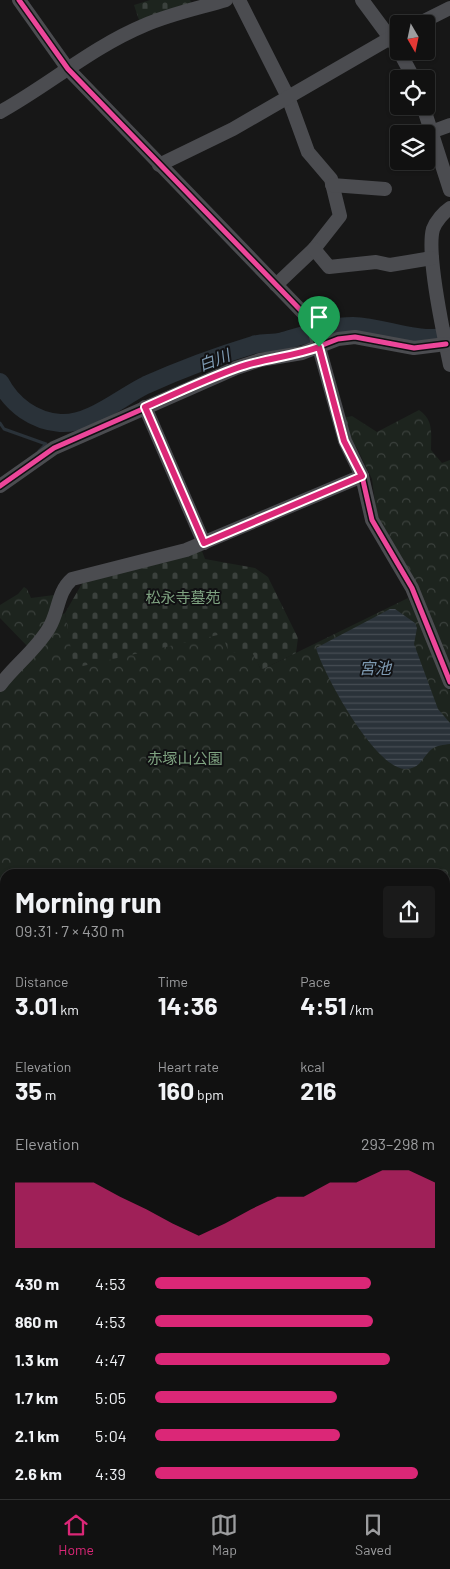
<!DOCTYPE html>
<html lang="en">
<head>
<meta charset="utf-8">
<style>
	:root { --surface:#111; --page:#1a1a1a; --text:#f1f3f6; --muted:#9c9d9f; --line:#303131; --accent:#db2777 }
	body { margin:0; font-family:Barlow,"Noto Sans JP",sans-serif; background:var(--page); color:var(--text); height:100vh; display:flex; flex-direction:column; font-size:19px; white-space:nowrap }
	* { box-sizing:border-box; margin:0 }
	p { font-size:16px; color:var(--muted) }
	.icon { flex:none; width:28px; height:28px; fill:none; stroke:currentColor; stroke-width:2; stroke-linecap:round; stroke-linejoin:round }
	.map { position:relative; flex:1; overflow:hidden }
	.drawer { position:absolute; left:0px; top:869px; width:450px; height:631px; display:flex; flex-direction:column; background:var(--surface); border-radius:15px 15px 0 0; box-shadow:0 1px 4px #0004,0 0 0 1px var(--line) }
	.drawer>* { flex:none }
	.needle { width:32px; rotate:171deg }
	.fabs { position:absolute; left:390px; top:15px; display:grid; gap:10px }
	.fabs a { display:grid; place-items:center; width:45px; height:45px; border-radius:5px; background:var(--surface); box-shadow:0 1px 4px #0004,0 0 0 1px var(--line); font-size:25px }
	.pin { position:absolute; display:grid; place-items:center; width:42px; height:42px; color:#fff; margin:-51px -21px; border-radius:50% 50% 50% 0; rotate:-45deg; box-shadow:0 0 5px #0007 }
	.pin .icon { rotate:45deg }
	.round { display:grid; place-items:center; flex:none; width:52px; height:52px; border-radius:5px; background:var(--page) }
	.head { display:flex; align-items:center; justify-content:space-between; height:85px; padding:0 15px }
	h1 { font-size:28px; font-weight:700; line-height:38px }
	.stats { display:grid; grid-template-columns:repeat(3,1fr); gap:8px; height:85px; padding:5px 15px }
	.stats div { display:grid; align-content:center }
	.stats b { font-size:25px; font-weight:700 }
	.stats small { font-size:14px; font-weight:400 }
	.stats p { font-size:14px }
	.chart { height:140px; padding:10px 15px }
	.chart p { display:flex; justify-content:space-between }
	.chart svg { width:100%; height:90px; margin-top:5px; fill:var(--accent); opacity:.7 }
	ul { padding:0 15px; list-style:none; font-size:16px }
	li { display:grid; grid-template-columns:80px 60px 1fr; align-items:center; height:38px }
	li i { height:12px; border-radius:6px; background:var(--accent) }
	.tabs { display:flex; justify-content:space-around; align-items:center; height:70px; border-top:1px solid var(--line); background:var(--surface); font-size:14px; color:var(--muted) }
	.tabs a { display:grid; justify-items:center; gap:2px }
	.tabs .on { color:var(--accent) }
	.map>svg:first-child { display:block }
	.forest { fill:url(#forest-crowns) }
	.cemetery { fill:url(#cemetery-stones) }
	.water { fill:url(#water-rules) }
	.lines { fill:none; stroke-linecap:round; stroke-linejoin:round }
	.stream { stroke:#2a3239; stroke-width:3 }
	.river { stroke:#2a3239; stroke-width:18 }
	.minor { stroke:#4b4c50; stroke-width:14 }
	.highway { stroke:#4e4e51; stroke-width:20 }
	.cycleway-casing { stroke:#111113; stroke-width:8 }
	.cycleway { stroke:#ed469a; stroke-width:5 }
	.route-casing { stroke:#fff; stroke-width:10 }
	.route { stroke:#db2777; stroke-width:6 }
	.labels { text-anchor:middle; stroke-width:4; stroke-linejoin:round; paint-order:stroke }
	.park-label { font-size:15px; fill:#7fa381; stroke:#111113 }
	.water-label { font-size:16px; font-style:italic; fill:#7f9bb3; stroke:#111113 }
</style>
</head>
<body>
<div class="map">
<svg width="450" height="1499" viewBox="0 0 450 1499">
	<defs>
		<pattern id="forest-crowns" width="20" height="18" patternUnits="userSpaceOnUse" patternTransform="scale(1.25)"><rect width="20" height="18" fill="#1d241e"/><path d="M2 6a3 3 0 1 1 6 0M12 15a3 3 0 1 1 6 0" fill="none" stroke="#3b413d"/></pattern>
		<pattern id="cemetery-stones" width="16" height="16" patternUnits="userSpaceOnUse" patternTransform="scale(1.25)"><rect width="16" height="16" fill="#1d241e"/><path d="M2 7V4a2 2 0 0 1 4 0v3zM10 15v-3a2 2 0 0 1 4 0v3z" fill="#3b413d"/></pattern>
		<pattern id="water-rules" width="6" height="5" patternUnits="userSpaceOnUse" patternTransform="scale(1.25)"><rect width="6" height="5" fill="#2a3239"/><path d="M0 2.5h6" fill="none" stroke="#464d54"/></pattern>
	</defs>
	<rect width="100%" height="100%" fill="#171717"/>
	<g class="forest">
		<path d="M419,410C434,420 431,433 431,450L442,463L450,460V672L377,519L372,479L357,448L348,438L343,418L352,416L377,432Z"/>
		<polygon points="24,587 27,589 31,598 54,595 60,616 65,613 75,667 222,633 252,650 261,670 408,598 450,691 450,953 445,954 445,874 5,874 5,1189 0,1192 0,689 29,648 0,618 0,605 18,594"/>
		<polygon points="450,1016 450,1499 0,1499 0,1286 5,1282 5,1495 445,1495 445,1017"/>
	</g>
	<g class="cemetery">
		<polygon points="150,0 190,0 193,7 140,23 134,5"/>
		<polygon points="198,549 202,551 205,559 255,568 268,577 298,638 296,653 261,670 251,650 229,653 222,634 74,668 65,613 84,580"/>
	</g>
	<path class="water" d="M390,609H395L415,623L417,628L414,644L438,709L450,723V744C443,745 437,745 432,749C422,757 421,769 405,769C375,768 324,675 316,648Z"/>
	<g class="lines">
		<polyline class="stream" points="0,423 4,429 46,444 39,451"/>
		<path class="river" d="M0,382C12,405 34,421 60,423C90,425 121,397 146,385C177,371 220,355 253,345C262,342 273,344 283,341C306,335 328,326 353,326C386,327 417,344 450,336"/>
		<g class="minor">
			<polyline points="19,0 68,69 312,322 345,441 362,476 372,520 412,588 450,682"/>
			<polyline points="239,0 288,97 308,152 331,179 340,216 314,249 276,285"/>
			<polyline points="362,0 399,50"/>
			<polyline points="418,24 450,8"/>
			<polyline points="399,51 414,79"/>
			<polyline points="423,106 450,190"/>
			<path d="M0,112C49,85 92,47 145,25C170,14 199,8 226,0"/>
			<polyline points="431,132 450,125"/>
			<polyline points="159,165 233,129 399,33"/>
			<polyline points="332,185 385,189"/>
			<path d="M450,208C444,212 436,221 433,229C426,254 444,336 450,365"/>
			<polyline points="314,249 329,267 376,262 390,265 432,258"/>
			<polyline points="145,407 204,543"/>
			<polyline points="0,486 54,448 236,368 260,360 302,353 338,339 355,337 414,348 446,344"/>
			<path d="M0,685C15,665 36,650 49,628C59,612 57,592 72,579L186,550L362,476"/>
			<polyline points="445,931 450,929"/>
			<polyline points="445,1011 450,1009"/>
			<polyline points="0,1074 5,1085"/>
			<polyline points="0,1144 5,1139"/>
			<polyline points="0,1280 5,1276"/>
		</g>
		<g class="highway">
			<polyline points="445,968 450,967"/>
			<polyline points="445,994 450,993"/>
			<polyline points="0,1214 5,1210"/>
			<polyline points="0,1242 5,1236"/>
		</g>
		<defs>
			<g id="cycleway">
				<polyline points="19,0 68,69 312,322 345,441 362,476 372,520 412,588 450,682"/>
				<polyline points="0,486 54,448 236,368 260,360 302,353 338,339 355,337 414,348 446,344"/>
			</g>
		</defs>
		<use href="#cycleway" class="cycleway-casing"/>
		<use href="#cycleway" class="cycleway"/>
	</g>
	<g class="lines">
		<defs>
			<path id="route" d="M319,347L344,441L362,476L204,543L145,407C175,394 206,379 237,368C264,358 292,357 319,347Z"/>
		</defs>
		<use href="#route" class="route-casing"/>
		<use href="#route" class="route"/>
	</g>
	<g class="labels">
		<g class="park-label">
			<text x="183" y="603">松永寺墓苑</text>
			<text x="185" y="764">赤塚山公園</text>
		</g>
		<g class="water-label">
			<text transform="translate(214 360) rotate(-21)" y="6">白川</text>
			<text x="375" y="674">宮池</text>
		</g>
	</g>
</svg>
<div class="fabs">
<a><svg class="needle" viewBox="-14 -14 28 28"><path d="M0-13l5 13h-10z" fill="#e53935"/><path d="M0 13l5-13h-10z" fill="#9c9d9f"/></svg></a>
<a><svg class="icon" aria-label="locate" viewBox="0 0 24 24"><circle cx="12" cy="12" r="6"/><path d="M12 2v4M12 18v4M2 12h4M18 12h4"/></svg></a>
<a><svg class="icon" aria-label="layers" viewBox="0 0 24 24"><path d="M12 4l9 5-9 5-9-5zM3 14l9 5 9-5"/></svg></a>
</div>
<div class="pin" style="left:319px;top:347px;background:#1e9e55"><svg class="icon" aria-label="arrive" viewBox="0 0 24 24"><path d="M6 21V4h12l-3 4 3 4H6"/></svg></div>
<section class="drawer">
<div class="head"><div><h1>Morning run</h1><p>09:31 · 7 × 430 m</p></div><a class="round"><svg class="icon" aria-label="share" viewBox="0 0 24 24"><path d="M12 15V3M7 8l5-5 5 5M5 13v7h14v-7"/></svg></a></div>
<div class="stats">
<div><p>Distance</p><b>3.01<small> km</small></b></div>
<div><p>Time</p><b>14:36</b></div>
<div><p>Pace</p><b>4:51<small> /km</small></b></div>
</div>
<div class="stats">
<div><p>Elevation</p><b>35<small> m</small></b></div>
<div><p>Heart rate</p><b>160<small> bpm</small></b></div>
<div><p>kcal</p><b>216</b></div>
</div>
<div class="chart"><p><span>Elevation</span>293–298 m</p>
<svg viewBox="0 0 160 44" preserveAspectRatio="none"><path d="M0 44V12L10 12L20 12L30 12L40 19L50 25L60 32L70 38L80 32L90 25L100 19L110 19L120 12L130 12L140 6L150 6L160 12V44z"/></svg>
</div>
<ul>
<li><b>430 m</b>4:53<i style="width:77%"></i></li>
<li><b>860 m</b>4:53<i style="width:78%"></i></li>
<li><b>1.3 km</b>4:47<i style="width:84%"></i></li>
<li><b>1.7 km</b>5:05<i style="width:65%"></i></li>
<li><b>2.1 km</b>5:04<i style="width:66%"></i></li>
<li><b>2.6 km</b>4:39<i style="width:94%"></i></li>
</ul>
</section>
</div>
<nav class="tabs">
<a class="on"><svg class="icon" aria-label="home" viewBox="0 0 24 24"><path d="M3 11l9-7 9 7M6 9v11h12V9"/></svg>Home</a>
<a><svg class="icon" aria-label="map" viewBox="0 0 24 24"><path d="M3 6l6-2 6 2 6-2v14l-6 2-6-2-6 2zM9 4v14M15 6v14"/></svg>Map</a>
<a><svg class="icon" aria-label="saved" viewBox="0 0 24 24"><path d="M7 4h10v16l-5-4-5 4z"/></svg>Saved</a>
</nav>
</body>
</html>
